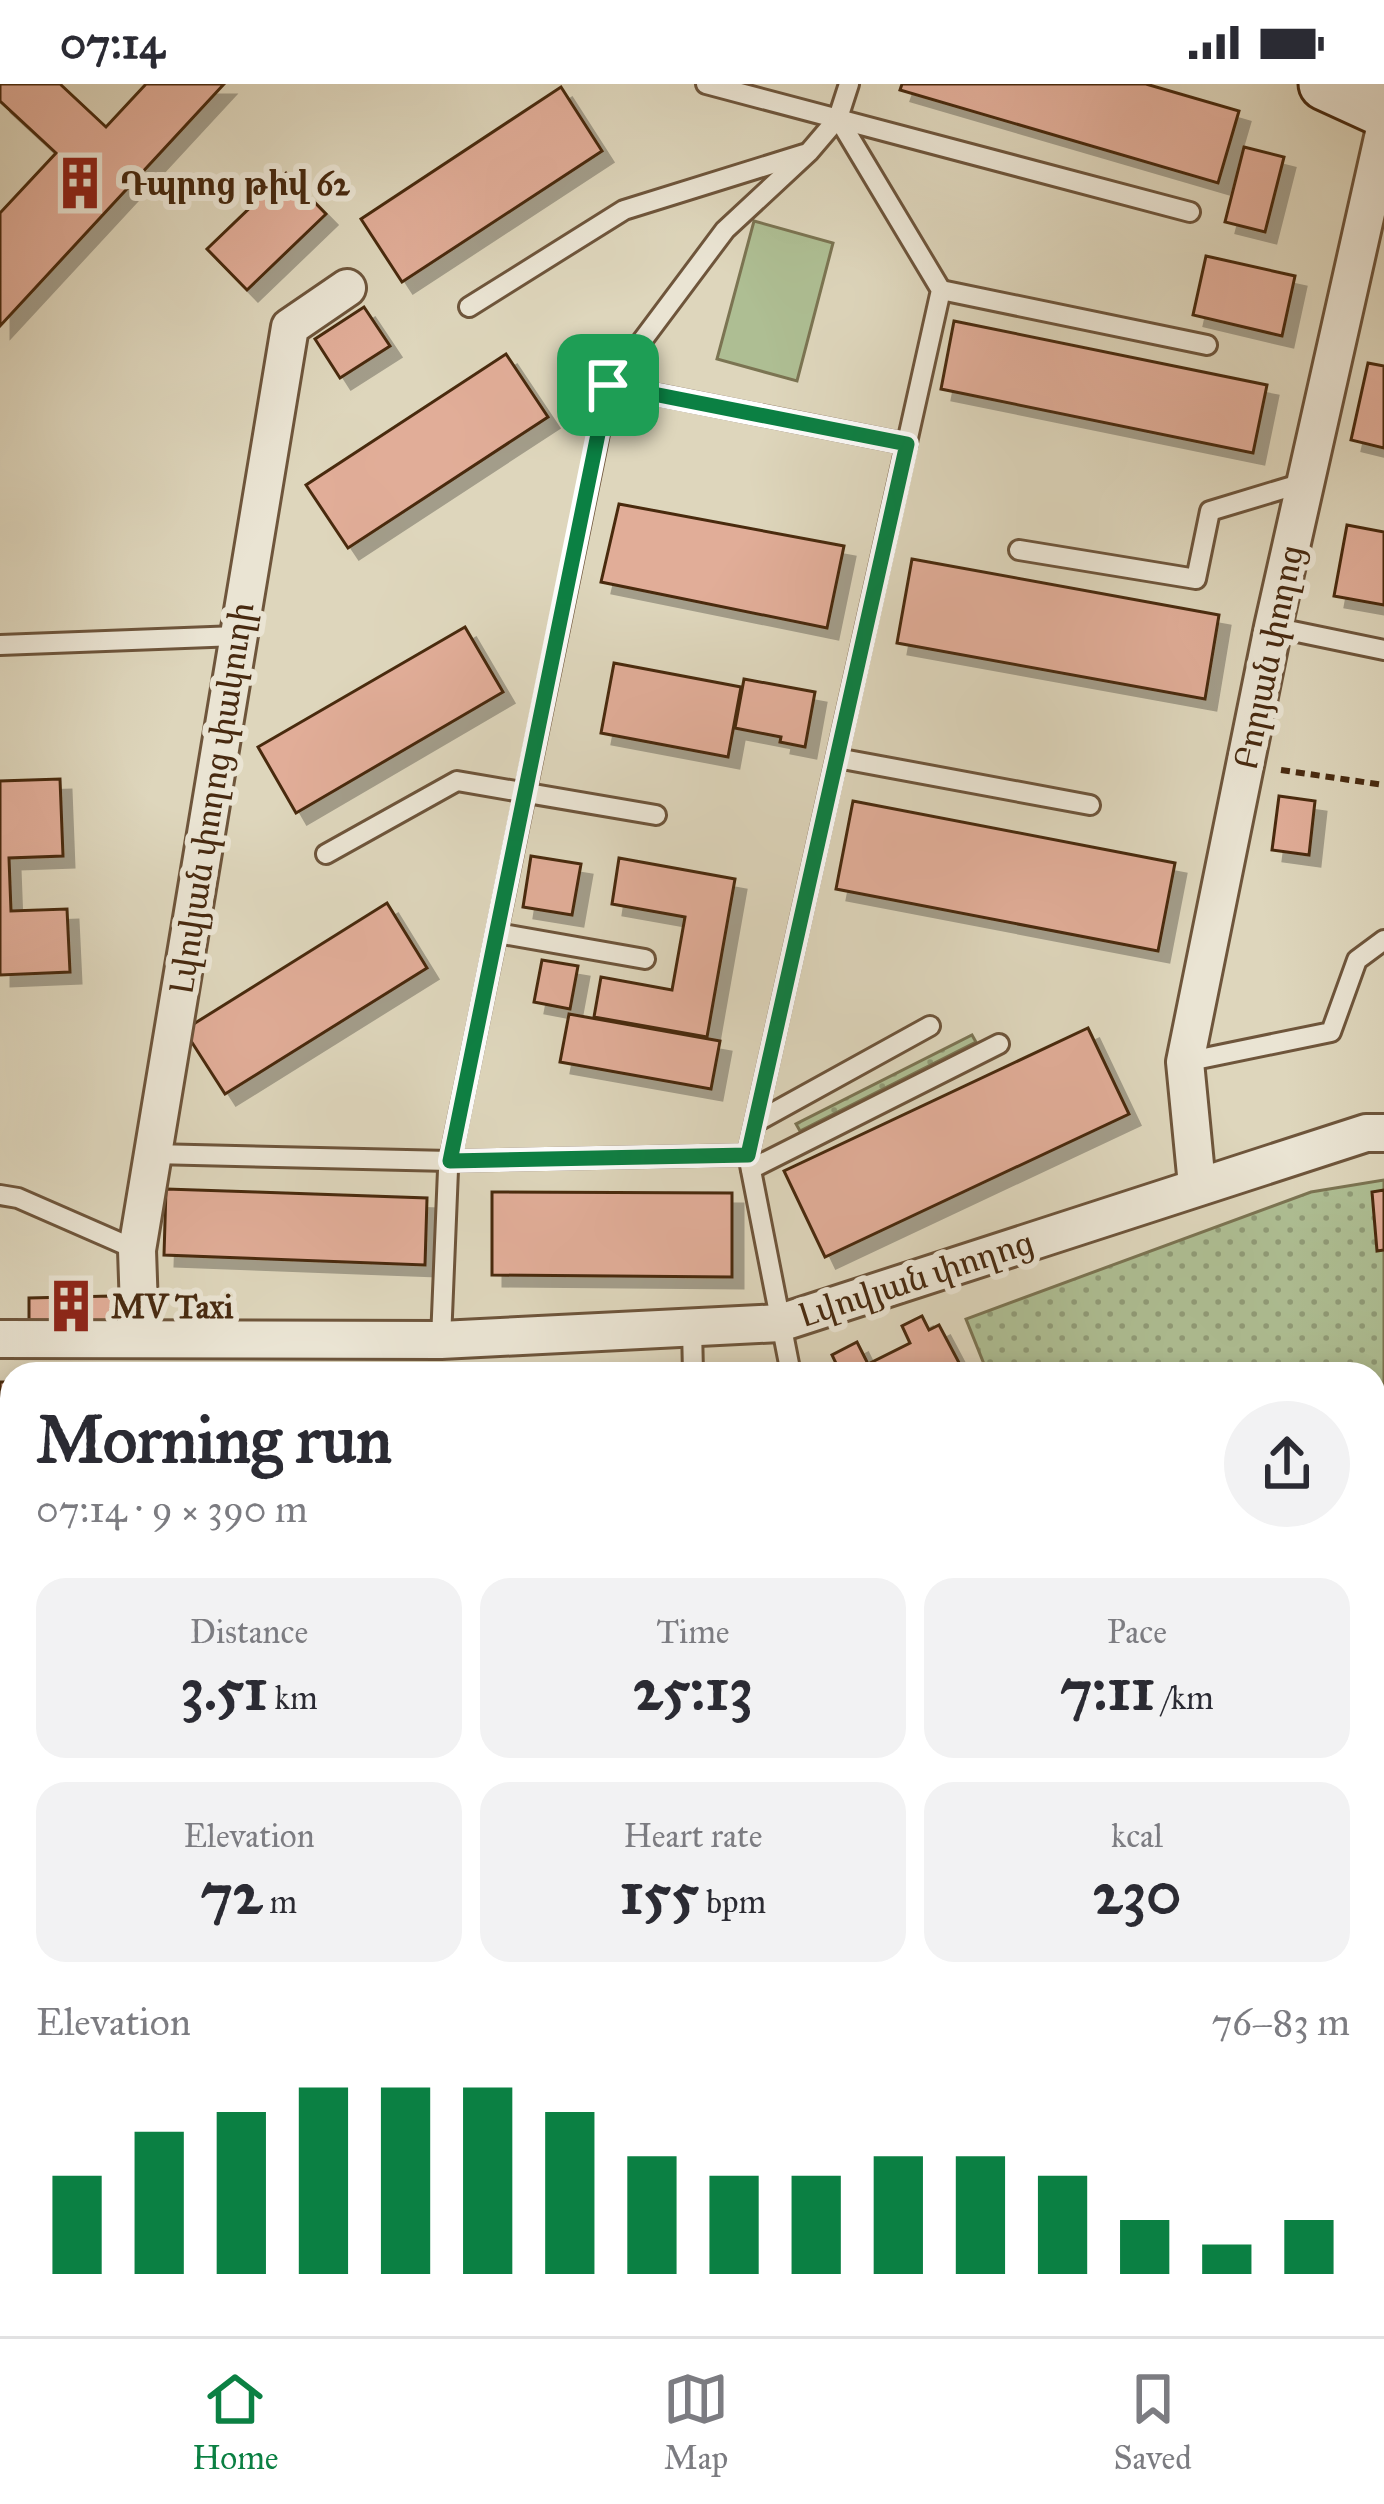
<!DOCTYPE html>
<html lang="en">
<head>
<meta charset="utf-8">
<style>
	:root { --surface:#fff; --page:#f2f2f3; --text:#2b2b33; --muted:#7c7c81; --line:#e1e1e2; --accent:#0b8043 }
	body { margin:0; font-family:"IM FELL Great Primer","Noto Serif Armenian",serif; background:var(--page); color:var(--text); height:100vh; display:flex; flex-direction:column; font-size:45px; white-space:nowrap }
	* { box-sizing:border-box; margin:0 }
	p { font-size:39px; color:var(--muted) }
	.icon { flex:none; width:66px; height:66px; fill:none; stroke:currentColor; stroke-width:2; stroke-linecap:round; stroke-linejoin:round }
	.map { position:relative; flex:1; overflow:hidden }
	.sheet { position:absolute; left:0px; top:1278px; width:1386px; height:975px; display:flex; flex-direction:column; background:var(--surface); border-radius:36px 36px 0 0; box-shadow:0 6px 18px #0003 }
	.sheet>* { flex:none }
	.pin { position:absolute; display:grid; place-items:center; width:102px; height:102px; color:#fff; margin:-51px; border-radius:24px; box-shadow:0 6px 18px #0006 }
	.round { display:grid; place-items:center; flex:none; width:126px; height:126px; border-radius:63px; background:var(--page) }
	.summary { display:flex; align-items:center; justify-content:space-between; height:204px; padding:0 36px }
	h1 { font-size:66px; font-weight:700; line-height:90px }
	.stats { display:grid; grid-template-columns:repeat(3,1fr); gap:18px; height:204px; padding:12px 36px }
	.stats div { display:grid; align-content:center; border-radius:30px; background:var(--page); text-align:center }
	.stats b { font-size:60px; font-weight:700 }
	.stats small { font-size:33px; font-weight:400 }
	.stats p { font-size:33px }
	.chart { height:336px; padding:24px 36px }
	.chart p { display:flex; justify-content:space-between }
	.chart svg { width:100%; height:216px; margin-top:12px; stroke:var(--accent); stroke-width:6 }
	.status { display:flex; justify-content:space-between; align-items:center; height:84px; padding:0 60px; background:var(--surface); direction:ltr }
	.status svg { height:33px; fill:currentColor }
	.tabs { display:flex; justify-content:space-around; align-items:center; height:168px; border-top:3px solid var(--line); background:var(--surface); font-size:33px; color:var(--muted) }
	.tabs a { display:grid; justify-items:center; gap:6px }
	.tabs .current { color:var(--accent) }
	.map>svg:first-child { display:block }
	.grass { fill:url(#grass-dots); stroke:#7b7452; stroke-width:3 }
	.garden { fill:#aebe93; stroke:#7b7452; stroke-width:3 }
	.building { fill:#e1ad98; stroke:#482a10; stroke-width:3; filter:url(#shadow) }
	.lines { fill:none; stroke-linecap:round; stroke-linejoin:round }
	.lane-casing { stroke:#6e553b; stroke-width:24 }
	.street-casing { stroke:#6e553b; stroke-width:42 }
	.secondary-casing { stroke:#482a10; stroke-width:57 }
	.path { stroke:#482a10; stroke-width:6; stroke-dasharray:9 6; stroke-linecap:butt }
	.lane { stroke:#eae4d3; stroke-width:18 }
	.street { stroke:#eae4d3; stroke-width:36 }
	.secondary { stroke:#eae4d3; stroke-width:51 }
	.route-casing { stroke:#fff; stroke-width:24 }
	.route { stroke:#0b8043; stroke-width:15 }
	.labels { text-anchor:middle; stroke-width:12; stroke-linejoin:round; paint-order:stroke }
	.poi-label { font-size:33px; font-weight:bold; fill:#482a10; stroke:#eae4d3; text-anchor:start }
	.street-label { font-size:33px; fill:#482a10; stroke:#eae4d3 }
</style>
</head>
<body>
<div class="status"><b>07:14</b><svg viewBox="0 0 49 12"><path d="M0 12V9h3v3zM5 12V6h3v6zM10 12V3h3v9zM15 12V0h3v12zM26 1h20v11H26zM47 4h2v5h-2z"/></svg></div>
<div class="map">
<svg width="1384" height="2252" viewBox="0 0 1384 2252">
	<defs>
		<pattern id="grass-dots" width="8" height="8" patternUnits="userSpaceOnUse" patternTransform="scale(3)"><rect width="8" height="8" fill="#aebe93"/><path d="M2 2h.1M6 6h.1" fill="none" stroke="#909b77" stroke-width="1.8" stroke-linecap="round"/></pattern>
		<filter id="shadow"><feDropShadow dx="11" dy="11" stdDeviation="0" flood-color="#0004"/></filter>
	</defs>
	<rect width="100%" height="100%" fill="#ded6bc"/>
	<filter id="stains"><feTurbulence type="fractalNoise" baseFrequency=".00167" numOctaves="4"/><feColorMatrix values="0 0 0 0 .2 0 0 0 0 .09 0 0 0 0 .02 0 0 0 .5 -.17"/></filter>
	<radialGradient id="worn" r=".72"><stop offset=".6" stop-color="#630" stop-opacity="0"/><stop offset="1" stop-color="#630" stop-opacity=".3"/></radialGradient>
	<g class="grass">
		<polygon points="972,951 976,958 800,1047 796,1040"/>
		<polygon points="1384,1096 1384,2084 1374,2090 1374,1290 988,1290 966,1235 1311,1108"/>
		<polygon points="0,1512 12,1512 12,2241 1217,2241 1213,2252 0,2252"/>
	</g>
	<polygon class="garden" points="754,137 833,159 797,297 717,275"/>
	<g class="building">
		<polygon points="0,0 60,0 106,43 146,0 224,0 0,242 0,129 56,69 0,17"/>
		<polygon points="902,0 1146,0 1239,27 1218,99 900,6"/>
		<polygon points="561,3 602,67 402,198 361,135"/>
		<polygon points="1244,63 1284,73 1265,148 1225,138"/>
		<polygon points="286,89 326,130 247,206 207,165"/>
		<polygon points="1206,172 1295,192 1282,252 1193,231"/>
		<polygon points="364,223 390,262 340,294 315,255"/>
		<polygon points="954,237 1267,301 1253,369 941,305"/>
		<polygon points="506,270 548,333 348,464 306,401"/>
		<polygon points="1368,279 1384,282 1384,364 1351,356"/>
		<polygon points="619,420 844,462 827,544 601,498"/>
		<polygon points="1347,441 1384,448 1384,521 1334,512"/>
		<polygon points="912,475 1219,531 1205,615 897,559"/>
		<polygon points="465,543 503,608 296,729 258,663"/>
		<polygon points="614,579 741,603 728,673 601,649"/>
		<polygon points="744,595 815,608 805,663 780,658 781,653 735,644"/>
		<polygon points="60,695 63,772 9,774 11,827 67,825 70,888 0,891 0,697"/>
		<polygon points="1279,712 1315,717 1309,771 1272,766"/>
		<polygon points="853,717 1175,779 1158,867 836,805"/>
		<polygon points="531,772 581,780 572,831 523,823"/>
		<polygon points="619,774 735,795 707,953 594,933 601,893 672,906 685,833 612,820"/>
		<polygon points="387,819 427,884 225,1010 184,946"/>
		<polygon points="542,876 578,882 570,925 534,918"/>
		<polygon points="569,930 720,957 711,1005 560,978"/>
		<polygon points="1088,944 1129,1030 825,1173 784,1087"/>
		<polygon points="166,1105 427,1114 425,1181 164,1171"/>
		<polygon points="1384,1106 1384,1166 1377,1167 1372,1108"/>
		<polygon points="492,1108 732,1109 732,1193 492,1191"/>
		<polygon points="111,1212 117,1240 29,1241 29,1214"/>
		<polygon points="922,1232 929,1246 939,1241 965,1290 841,1290 832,1271 857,1258 868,1280 910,1259 902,1242"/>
		<rect x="0" y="1298" width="12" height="129"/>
	</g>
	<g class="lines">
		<defs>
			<g id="lane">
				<polyline points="706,0 1190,128"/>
				<polyline points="941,206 1207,261"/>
				<polyline points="469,223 624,126 804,70"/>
				<polyline points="609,301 907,360"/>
				<polyline points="1019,466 1196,495 1210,427 1306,398"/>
				<polyline points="1273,543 1384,566"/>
				<polyline points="0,561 237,552"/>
				<polyline points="837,674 1090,721"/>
				<polyline points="326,770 457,697 656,731"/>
				<polyline points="497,849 645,875"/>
				<polyline points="1185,978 1331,948 1357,876 1384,856"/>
				<polyline points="756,1038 930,942"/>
				<polyline points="153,1070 450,1077 748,1071"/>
				<polyline points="751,1085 999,960"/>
				<polyline points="0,1111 18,1114 137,1166"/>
				<polyline points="692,1243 693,1290"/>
				<polyline points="441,1256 448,1086 609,301 725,146 809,68 838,34"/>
				<polyline points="791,1290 748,1071 941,206 838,34 849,0"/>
			</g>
			<g id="street">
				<polyline points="1197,1101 1185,978 1273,543 1384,49"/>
				<polyline points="140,1254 137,1166 290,243 347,204"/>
				<polyline points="0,1255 441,1256 780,1239 1366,1049 1384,1049"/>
			</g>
			<polyline id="secondary" points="1325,0 1384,27"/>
		</defs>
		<use href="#lane" class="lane-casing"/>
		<use href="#street" class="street-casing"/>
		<use href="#secondary" class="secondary-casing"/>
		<g class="path">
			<polyline points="1281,686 1384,701"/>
			<polyline points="1374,1779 1384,1778"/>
			<polyline points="0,2032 12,2030"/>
			<polyline points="158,2252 163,2241"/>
		</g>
		<use href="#lane" class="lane"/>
		<use href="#street" class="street"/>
		<use href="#secondary" class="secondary"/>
	</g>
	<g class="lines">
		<defs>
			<polygon id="route" points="608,301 907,360 748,1071 450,1077"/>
		</defs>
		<use href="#route" class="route-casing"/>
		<use href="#route" class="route"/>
	</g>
	<defs>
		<symbol id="building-bare" viewBox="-9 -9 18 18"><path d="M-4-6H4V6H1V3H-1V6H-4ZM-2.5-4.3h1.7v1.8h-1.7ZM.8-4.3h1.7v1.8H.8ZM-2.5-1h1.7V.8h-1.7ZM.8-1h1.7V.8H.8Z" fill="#8f2418" stroke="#eae4d3" stroke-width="2.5" paint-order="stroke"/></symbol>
	</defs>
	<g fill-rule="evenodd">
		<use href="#building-bare" x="42" y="61" width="76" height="76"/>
		<use href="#building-bare" x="33" y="1184" width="76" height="76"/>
	</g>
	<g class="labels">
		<g class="poi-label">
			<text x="120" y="111">Դպրոց թիվ 62</text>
			<text x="111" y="1234">MV Taxi</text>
		</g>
		<g class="street-label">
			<text transform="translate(1268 573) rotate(-78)" y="12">Բորյան փողոց</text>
			<text transform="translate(211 714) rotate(-81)" y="12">Լվովյան փողոց փակուղի</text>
			<text transform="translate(916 1194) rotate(-18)" y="12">Լվովյան փողոց</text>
		</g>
	</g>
	<rect width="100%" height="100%" filter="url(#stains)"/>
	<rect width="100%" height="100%" fill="url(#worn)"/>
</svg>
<div class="pin" style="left:608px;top:301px;background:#1e9e55"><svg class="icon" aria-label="arrive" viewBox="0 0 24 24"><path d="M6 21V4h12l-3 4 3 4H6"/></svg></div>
<section class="sheet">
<div class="summary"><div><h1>Morning run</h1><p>07:14 · 9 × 390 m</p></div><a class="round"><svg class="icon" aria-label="share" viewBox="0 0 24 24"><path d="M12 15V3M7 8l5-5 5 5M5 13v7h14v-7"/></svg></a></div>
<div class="stats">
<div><p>Distance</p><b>3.51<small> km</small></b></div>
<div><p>Time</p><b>25:13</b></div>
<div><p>Pace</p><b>7:11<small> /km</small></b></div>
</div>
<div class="stats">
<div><p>Elevation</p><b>72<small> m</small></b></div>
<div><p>Heart rate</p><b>155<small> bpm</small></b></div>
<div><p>kcal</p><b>230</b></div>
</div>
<div class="chart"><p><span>Elevation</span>76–83 m</p>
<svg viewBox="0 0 160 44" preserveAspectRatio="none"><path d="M5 44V24M15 44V15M25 44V11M35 44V6M45 44V6M55 44V6M65 44V11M75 44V20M85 44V24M95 44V24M105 44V20M115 44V20M125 44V24M135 44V33M145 44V38M155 44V33"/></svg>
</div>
</section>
</div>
<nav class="tabs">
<a class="current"><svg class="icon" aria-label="home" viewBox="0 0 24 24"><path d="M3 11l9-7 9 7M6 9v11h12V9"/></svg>Home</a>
<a><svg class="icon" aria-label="map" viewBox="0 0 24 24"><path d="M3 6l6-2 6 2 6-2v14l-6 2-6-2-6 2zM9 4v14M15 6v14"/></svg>Map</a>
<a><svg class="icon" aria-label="saved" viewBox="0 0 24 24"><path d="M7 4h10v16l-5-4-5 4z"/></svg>Saved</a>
</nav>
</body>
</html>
